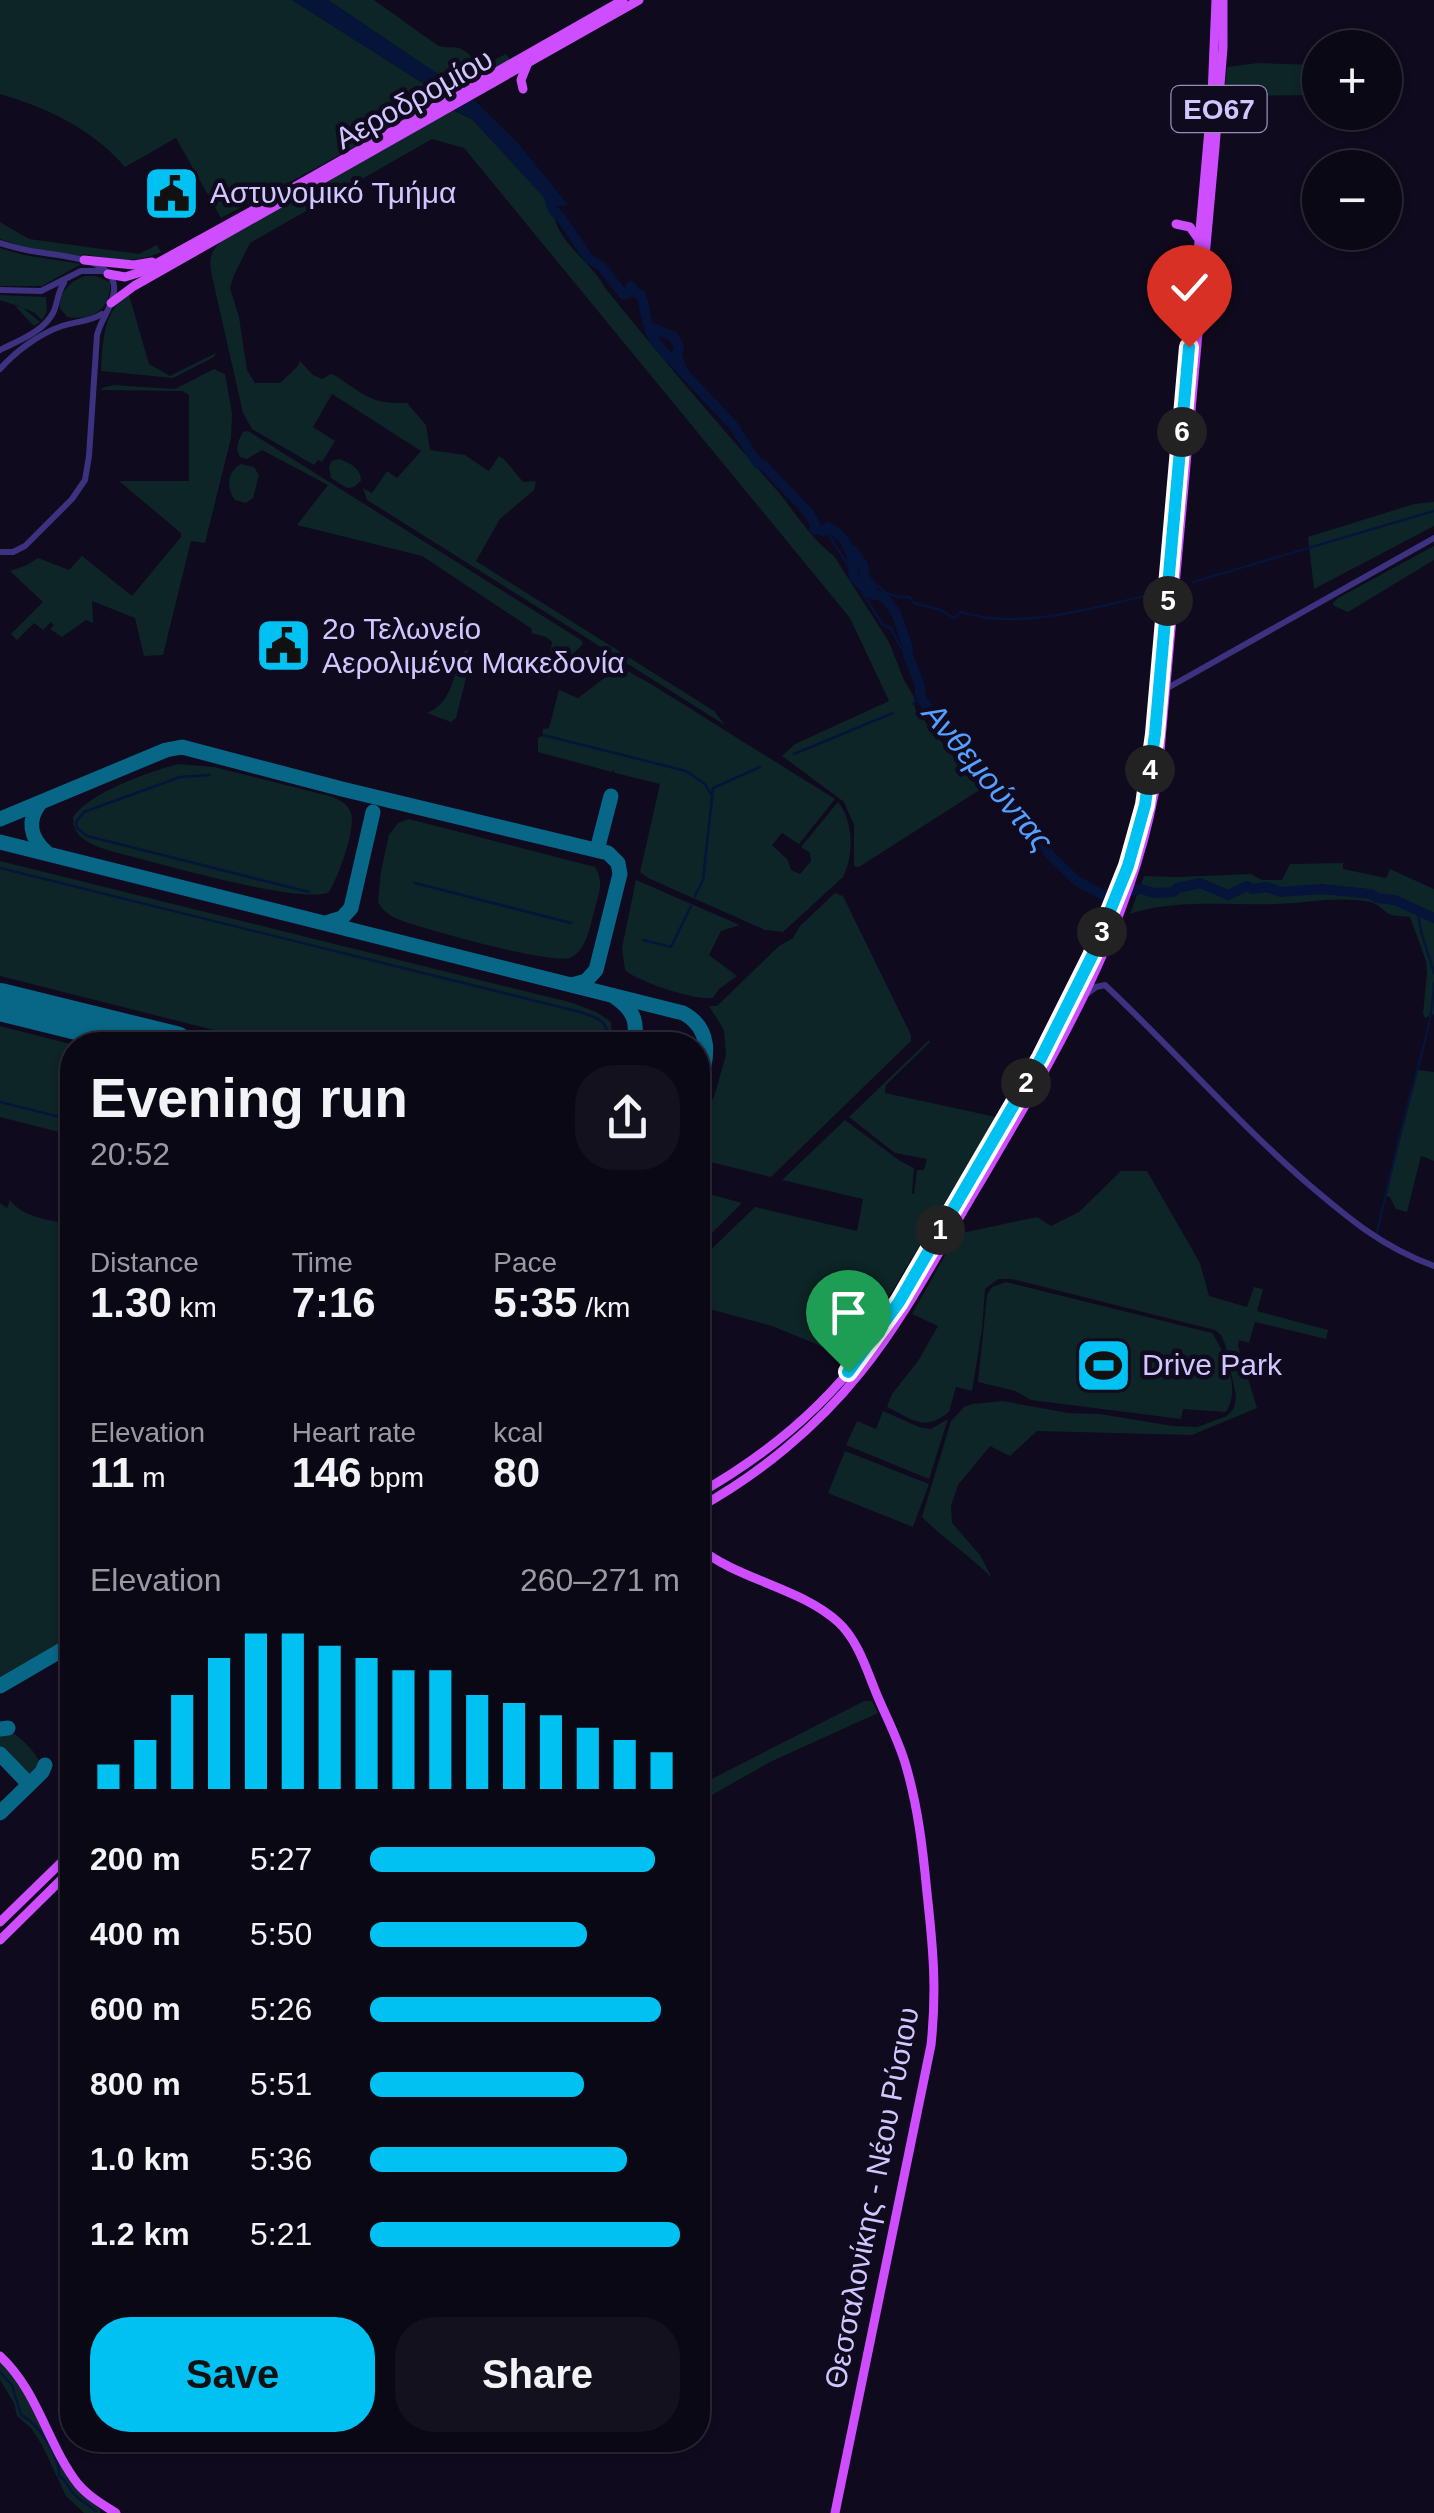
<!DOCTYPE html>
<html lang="en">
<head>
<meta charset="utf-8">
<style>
	:root { --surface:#0b0816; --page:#14111f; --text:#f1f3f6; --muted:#9a9aa1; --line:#2b2935; --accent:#00c1f1 }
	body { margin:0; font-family:Helvetica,sans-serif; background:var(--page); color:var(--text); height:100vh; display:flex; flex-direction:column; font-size:38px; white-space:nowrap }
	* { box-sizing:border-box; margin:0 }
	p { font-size:32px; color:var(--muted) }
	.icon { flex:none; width:55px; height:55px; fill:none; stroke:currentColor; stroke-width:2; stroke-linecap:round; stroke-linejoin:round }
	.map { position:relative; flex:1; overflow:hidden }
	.panel { position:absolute; left:60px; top:1032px; width:650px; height:1420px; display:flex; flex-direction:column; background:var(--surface); border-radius:40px; box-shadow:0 2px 8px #0004,0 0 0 2px var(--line) }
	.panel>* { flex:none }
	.controls { position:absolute; left:1302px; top:30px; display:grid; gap:20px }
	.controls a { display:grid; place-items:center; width:100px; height:100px; border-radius:50%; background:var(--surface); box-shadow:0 2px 8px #0004,0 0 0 2px var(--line); font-size:50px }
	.pin { position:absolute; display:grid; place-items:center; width:85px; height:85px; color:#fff; margin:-102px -42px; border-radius:50% 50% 50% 0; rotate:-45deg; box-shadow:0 0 10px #0007 }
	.pin .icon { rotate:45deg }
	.km { position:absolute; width:50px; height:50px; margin:-25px; border-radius:50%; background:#222; color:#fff; font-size:28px; line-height:50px; text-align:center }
	.round { display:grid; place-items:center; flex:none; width:105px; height:105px; border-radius:40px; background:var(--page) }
	.headline { display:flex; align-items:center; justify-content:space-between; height:170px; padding:0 30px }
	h1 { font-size:55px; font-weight:700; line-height:75px }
	.figures { display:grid; grid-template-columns:repeat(3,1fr); gap:15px; height:170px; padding:10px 30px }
	.figures div { display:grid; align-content:center }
	.figures b { font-size:42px; font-weight:700 }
	.figures small { font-size:28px; font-weight:400 }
	.figures p { font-size:28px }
	.chart { height:280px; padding:20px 30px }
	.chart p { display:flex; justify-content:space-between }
	.chart svg { width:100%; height:180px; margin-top:10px; stroke:var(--accent); stroke-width:6 }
	.action { display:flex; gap:20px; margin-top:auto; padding:20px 30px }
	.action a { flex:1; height:115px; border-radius:40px; background:var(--accent); color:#111; font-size:40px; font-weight:700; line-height:115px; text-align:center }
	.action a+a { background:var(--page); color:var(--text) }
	ul { padding:0 30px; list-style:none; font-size:32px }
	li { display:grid; grid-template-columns:160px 120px 1fr; align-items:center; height:75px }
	li i { height:25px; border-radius:12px; background:var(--accent) }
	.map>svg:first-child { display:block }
	.green { fill:#0d2527 }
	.water { fill:#06143a }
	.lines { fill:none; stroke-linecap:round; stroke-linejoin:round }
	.stream { stroke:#06143a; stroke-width:2.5 }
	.river { stroke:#06143a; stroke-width:10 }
	.taxiway { stroke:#086687; stroke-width:15 }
	.runway { stroke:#086687; stroke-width:38 }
	.minor { stroke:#3d327f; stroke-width:6 }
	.major { stroke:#ce4dff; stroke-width:9 }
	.route-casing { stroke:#fff; stroke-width:20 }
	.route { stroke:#00c1f1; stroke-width:12 }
	.labels { text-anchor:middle; stroke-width:9; stroke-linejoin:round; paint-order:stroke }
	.shield { fill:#0f0a1d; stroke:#988ebb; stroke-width:2.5 }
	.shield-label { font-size:28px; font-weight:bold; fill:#d2c6ff }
	.street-label { font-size:30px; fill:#d2c6ff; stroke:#0f0a1d }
	.poi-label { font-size:30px; fill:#d2c6ff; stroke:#0f0a1d; text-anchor:start }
	.water-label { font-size:32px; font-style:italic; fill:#549fff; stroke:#0f0a1d }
</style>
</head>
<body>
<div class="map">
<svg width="1434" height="2513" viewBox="0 0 1434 2513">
	<rect width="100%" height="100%" fill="#0f0a1d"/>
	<g class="green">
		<path d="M0,0H292L426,85L438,100L316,168L221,218L176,138L125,167C92,129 48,108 0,94Z"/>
		<path d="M328,0H374L437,45C446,49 450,46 459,48C469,51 473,62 484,65L506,54L512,62L462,88L451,83Z"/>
		<polygon points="1258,63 1320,65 1320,95 1224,96 1227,67"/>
		<path d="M453,110L473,120L553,207C554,242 591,260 605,288C660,356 716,422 774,487C794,510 809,537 834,556L889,642L904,680L914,697L915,709L952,755L983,785L978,791L859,867L854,866V825L844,802L782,756L795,744L889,701L850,618L464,148L432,139L250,243L234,275L230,288L239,317L247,370L255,383H280L297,367L300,361L313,375L322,379L331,374L336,376C365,395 370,404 407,403L426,425L430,450L465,455L489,471L499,456L504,459L523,482L536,481L534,490L500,519L476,561L714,711L725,725L367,500L363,488L372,493L387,471L397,478L421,451L332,394L313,427L335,441L322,462L318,460L314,465L252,429L243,413L212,276C209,260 209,252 222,241L442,115L444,116Z"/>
		<path d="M0,222L29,239L139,254L157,245L161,252C132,265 113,259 83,254L82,257L20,246L0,239Z"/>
		<polygon points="0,248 24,255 81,264 42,286 0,286"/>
		<path d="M85,276H95L110,282C112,309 92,321 67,317L60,308C59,292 70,281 85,276Z"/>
		<polygon points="0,295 46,297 47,312 42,320 35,313 23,308 40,322 34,326 15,306 21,307 0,300"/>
		<path d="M129,295L149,364L170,376L216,353L214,357L173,378L101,371C103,344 102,310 129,295Z"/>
		<polygon points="214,369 225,374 232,413 231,438 205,543 191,541 163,655 144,656 135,618 92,601 93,623 86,620 62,637 50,629 54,625 51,622 43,630 34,623 17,640 11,634 43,602 10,571 27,565 38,558 69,570 82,556 132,596 181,537 181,533 119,481 189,481 189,395 183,391 101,390 102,388 113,385 175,389"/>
		<path d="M248,431L581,640L583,644L549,678L485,661L487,653L491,654L496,662L542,673L548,669L552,642L546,637L531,633L532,629L422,556L297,525L328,485L262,450L247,459L240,457C235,449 238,440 243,432Z"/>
		<path d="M339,459C350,463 361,468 361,481L354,487L347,488L331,478L329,466L332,461Z"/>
		<path d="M241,464L254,467L259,475L253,498L246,503L235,500C226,489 227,471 241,464Z"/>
		<polygon points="1434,502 1434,526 1314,589 1308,537 1414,504"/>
		<polygon points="1434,546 1434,560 1348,612 1334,606 1333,603 1338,598"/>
		<path d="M468,649L464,664L469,666L456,718L451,722L427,713C451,704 454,676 461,654Z"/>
		<path d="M622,668L651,684L835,799L799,844L782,833L772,845L788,860L791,870L800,874L811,861L810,853L801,847L838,802C854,822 854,855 843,877L783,932L765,930L648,878L640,872L660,784L615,773L613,769L612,772L538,752V738L542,736L543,729L549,728L559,690L578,698L607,676Z"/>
		<path d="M178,764L214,767L333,797C341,801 348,804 351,813C356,830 338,877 329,892C304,906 151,861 114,852C96,846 72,840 73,817C91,792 148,772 178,764Z"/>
		<path d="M409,819L595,867C605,882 598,896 594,912C590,926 586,953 569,958C549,964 418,928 395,918C387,914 382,909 378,902L381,871L389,835L398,823Z"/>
		<polygon points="0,861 573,1003 598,1013 611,1022 613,1045 273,1045 0,976"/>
		<path d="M1343,863V869L1386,878L1390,869L1434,889V1014L1425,1018L1423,1013L1427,973L1426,961L1410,917C1406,916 1395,917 1389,914C1382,910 1379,904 1370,902C1339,896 1307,903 1277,904C1229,906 1177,898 1130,914L1144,876L1177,877L1251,874L1262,880H1282L1290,864Z"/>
		<path d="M636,880L740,925L721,931L709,955L737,976L719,989L713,998C696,1001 638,982 625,970L622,948Z"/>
		<polygon points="835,893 843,896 911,1035 911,1041 771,1177 698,1159 698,1119 714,1097 726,1055 724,1030 709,1006 717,1006 779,946 793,938 800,926"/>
		<polygon points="0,1026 74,1045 72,1133 63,1133 0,1117"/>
		<polygon points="929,1040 930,1042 886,1085 885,1093 996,1117 881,1310 848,1357 772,1326 698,1306 698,1262 755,1207 857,1231 863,1199 782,1180 845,1120 900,1161 914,1168 912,1194 914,1194 917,1170 924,1170 927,1159 895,1153 849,1117"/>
		<polygon points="1418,1070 1434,1072 1434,1161 1421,1156 1407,1212 1396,1209 1390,1197 1385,1196"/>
		<path d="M1121,1171H1147L1200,1263L1209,1296L1247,1307L1254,1287L1263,1289L1257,1311L1328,1330L1326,1339L1255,1322L1249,1343L1239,1340L1238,1346L1257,1408L1192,1435L1037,1431L1010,1456L990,1446L958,1485L951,1506L952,1523L980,1555L992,1578C969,1555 944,1539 922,1517L951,1421L964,1407L972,1404L1003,1401L1068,1413L1100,1414L1173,1426L1197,1427L1227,1416L1234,1408L1236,1396L1225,1344L1221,1335L1215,1330L1012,1279H998L985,1289L982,1329L972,1391L956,1387L949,1412C923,1432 914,1420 887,1407L892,1394L918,1361L938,1326L912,1314L957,1234L1037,1217L1051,1226L1079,1212Z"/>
		<polygon points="698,1191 742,1203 698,1247"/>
		<path d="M10,1200C22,1218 52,1220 72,1225L65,1273L72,1284V1638L0,1680V1203L7,1208Z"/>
		<path d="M1006,1282L1212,1333C1226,1354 1241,1390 1226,1412L1183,1409L1181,1419L1031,1400L1015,1391L978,1382L987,1295L992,1287Z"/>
		<polygon points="883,1411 919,1427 931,1429 948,1419 929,1479 846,1445 857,1421 876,1429"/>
		<polygon points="845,1451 929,1484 913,1527 828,1493"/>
		<polygon points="864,1701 872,1701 878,1713 770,1762 698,1803 698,1786"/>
		<path d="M8,1730C20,1736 36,1752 41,1765L35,1775L23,1774L0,1750V1732Z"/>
		<polygon points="0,2362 20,2384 82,2492 100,2510 100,2513 84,2513 66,2496 42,2445 31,2428 17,2416 14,2403 0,2380"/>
	</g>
	<polygon class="water" points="292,0 328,0 451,83 462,88 518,143 568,205 553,207 473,120 443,104 426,85"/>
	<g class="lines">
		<g class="stream">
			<polyline points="824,531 829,535 852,572"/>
			<path d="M866,574C882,590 886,598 910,597L914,603L941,610L954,618L961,612C1020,632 1102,605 1162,592"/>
			<polyline points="854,578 882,624 891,628 900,646 908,655"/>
			<polyline points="1193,582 1434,511"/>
			<polyline points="913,704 920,696"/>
			<polyline points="543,735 686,771 705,784 711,794"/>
			<polyline points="794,754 893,713"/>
			<polyline points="210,775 180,777 84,812 76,822 77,828 87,836 309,892"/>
			<path d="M0,868L580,1012C601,1019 610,1021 607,1045"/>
			<polyline points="415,883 571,923"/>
			<polyline points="695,896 703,880 713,788 760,767"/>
			<polyline points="1417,910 1421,931 1434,973"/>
			<polyline points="643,940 671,947 691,906"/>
			<polyline points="0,1102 72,1120"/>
			<path d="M1377,1232C1389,1182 1400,1131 1414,1081C1423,1050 1433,1016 1434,983"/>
			<path d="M0,2372L12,2385L21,2415C38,2423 60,2456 59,2476C67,2481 67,2486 73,2493C79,2500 89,2505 96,2511"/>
		</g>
		<g class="river">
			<path d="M549,198L553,210L562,219L589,259L602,267L623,294H627L631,286L634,292L641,295C645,306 645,317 649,327L673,336L679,347L677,353L682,371L733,425L758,464L763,465L809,513L815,524L814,529L824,531L828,527C851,539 852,556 854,578L872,594L884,597L896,613L907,645L908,655L920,686V696L925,704L942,726L961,742L975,763L976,773L1013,808L1019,818L1031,826L1050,855L1077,881L1103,895L1141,889L1155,893L1173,892L1178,888L1200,883L1228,895L1247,886L1252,889L1267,887L1281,892L1321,889L1371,894L1377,898L1395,900L1434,918"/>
			<path d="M649,327C652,344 668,354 678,367"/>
			<polyline points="853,551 863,565 865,579 872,587"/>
		</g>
		<g class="taxiway">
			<path d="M40,803C27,820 30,838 46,852"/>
			<polyline points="0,819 166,750 182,747 342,789 608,853 618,863 620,874 596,970 586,981 572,985"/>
			<path d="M0,842L683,1013C713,1029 708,1059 698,1087"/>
			<polyline points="597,850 611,796"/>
			<polyline points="329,922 342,918 351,908 373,812"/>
			<path d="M615,997C634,1010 639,1023 633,1045"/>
			<polyline points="92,1025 102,1037 105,1045"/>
			<polyline points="123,1045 136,1040 152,1039"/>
			<polyline points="0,1686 72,1644"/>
			<polyline points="0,1729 8,1728"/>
			<polyline points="0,1754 29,1784"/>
			<polyline points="0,1813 42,1772 45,1765"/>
		</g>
		<polyline class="runway" points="0,1002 175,1045"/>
		<g class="minor">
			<path d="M0,243C13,247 25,250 38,252C61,256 117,258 114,291C113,306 101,319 97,335L89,456L85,480L72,499L25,546L13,552H0"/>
			<polyline points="0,290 41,291 81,271 103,271"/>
			<path d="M0,350C18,341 43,332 53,313C58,303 57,293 64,283"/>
			<path d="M0,369C16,351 39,334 62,326C77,321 89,322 102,314"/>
			<polyline points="1164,690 1434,538"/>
			<path d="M1088,993L1096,987L1105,985C1174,1050 1236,1121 1307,1183C1348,1218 1382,1247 1434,1266"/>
		</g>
		<g class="major">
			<polyline points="523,89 521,80 527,65"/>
			<polyline points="1176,224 1190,227 1197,237"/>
			<polyline points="84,260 134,265 152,262"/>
			<polyline points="108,274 125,277 141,272 252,211 623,0"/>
			<polyline points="111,303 134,286 639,0"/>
			<path d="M698,1494C762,1458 819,1412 864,1353C908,1294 941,1228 978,1165C1043,1054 1111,942 1142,817C1149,790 1151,762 1155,734L1212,96L1216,0"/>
			<path d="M698,1508C758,1475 816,1428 860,1373C907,1315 942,1245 981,1181C1052,1060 1127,935 1154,795C1159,773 1160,750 1162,728L1215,147L1223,48V0"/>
			<path d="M698,1547C738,1580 799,1587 838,1622C858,1640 867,1671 877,1695C887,1719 899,1741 906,1766C918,1807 923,1850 927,1893C933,1947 937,1990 931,2045L835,2513"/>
			<polyline points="0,1922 72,1852"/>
			<polyline points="0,1940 72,1869"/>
			<path d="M0,2356C38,2391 47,2444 78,2484C88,2496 103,2505 116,2513"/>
		</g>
	</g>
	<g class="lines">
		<defs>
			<polyline id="route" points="848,1372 899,1302 1041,1058 1092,956 1128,866 1145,805 1155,734 1189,347"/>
		</defs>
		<use href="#route" class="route-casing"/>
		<use href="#route" class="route"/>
	</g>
	<defs>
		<symbol id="civic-square" viewBox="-11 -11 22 22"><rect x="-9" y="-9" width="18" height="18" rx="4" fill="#00c1f1" stroke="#0f0a1d"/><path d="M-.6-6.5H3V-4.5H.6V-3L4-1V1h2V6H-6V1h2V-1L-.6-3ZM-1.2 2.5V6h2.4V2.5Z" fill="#111"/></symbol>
		<symbol id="stadium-square" viewBox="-11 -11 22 22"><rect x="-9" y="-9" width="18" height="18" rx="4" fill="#00c1f1" stroke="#0f0a1d"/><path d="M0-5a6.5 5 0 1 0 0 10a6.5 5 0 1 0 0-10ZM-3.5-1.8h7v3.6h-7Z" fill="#111"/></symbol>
	</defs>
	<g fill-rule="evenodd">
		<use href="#civic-square" x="140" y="162" width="63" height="63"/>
		<use href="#civic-square" x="252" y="614" width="63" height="63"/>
		<use href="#stadium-square" x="1072" y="1334" width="63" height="63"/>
	</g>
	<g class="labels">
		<rect class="shield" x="1171.5" y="86" width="95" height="46" rx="8"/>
		<g class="shield-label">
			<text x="1219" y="119">ΕΟ67</text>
		</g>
		<g class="street-label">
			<text transform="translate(414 99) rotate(-29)" y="10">Αεροδρομίου</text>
			<text transform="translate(872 2198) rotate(-79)" y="10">Θεσσαλονίκης - Νέου Ρύσιου</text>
		</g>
		<g class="poi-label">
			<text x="210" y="203">Αστυνομικό Τμήμα</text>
			<text x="322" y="639">2ο Τελωνείο<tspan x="322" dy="34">Αερολιμένα Μακεδονία</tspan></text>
			<text x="1142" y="1375">Drive Park</text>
		</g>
		<g class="water-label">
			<text transform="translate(988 777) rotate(50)" y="11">Ανθεμούντας</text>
		</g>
	</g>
</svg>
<div class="controls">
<a>+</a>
<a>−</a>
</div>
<div class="pin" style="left:848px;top:1372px;background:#1e9e55"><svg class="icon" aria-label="arrive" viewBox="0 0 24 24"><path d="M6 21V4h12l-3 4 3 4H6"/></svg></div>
<div class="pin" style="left:1189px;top:347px;background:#d93025"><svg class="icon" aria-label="check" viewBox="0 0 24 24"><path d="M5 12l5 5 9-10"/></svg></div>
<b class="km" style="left:940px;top:1230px">1</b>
<b class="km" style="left:1026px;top:1083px">2</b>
<b class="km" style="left:1102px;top:932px">3</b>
<b class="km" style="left:1150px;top:770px">4</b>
<b class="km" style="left:1168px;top:601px">5</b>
<b class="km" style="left:1182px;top:432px">6</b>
<section class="panel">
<div class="headline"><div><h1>Evening run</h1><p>20:52</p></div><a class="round"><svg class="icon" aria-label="share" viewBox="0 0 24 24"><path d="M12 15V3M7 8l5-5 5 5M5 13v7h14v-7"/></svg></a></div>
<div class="figures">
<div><p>Distance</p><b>1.30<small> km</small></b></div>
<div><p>Time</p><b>7:16</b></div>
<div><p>Pace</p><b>5:35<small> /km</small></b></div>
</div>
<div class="figures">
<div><p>Elevation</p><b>11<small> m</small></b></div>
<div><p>Heart rate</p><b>146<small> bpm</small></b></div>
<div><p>kcal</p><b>80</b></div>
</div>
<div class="chart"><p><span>Elevation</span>260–271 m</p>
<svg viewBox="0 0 160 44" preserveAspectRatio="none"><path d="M5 44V38M15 44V32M25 44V21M35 44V12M45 44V6M55 44V6M65 44V9M75 44V12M85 44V15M95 44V15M105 44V21M115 44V23M125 44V26M135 44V29M145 44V32M155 44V35"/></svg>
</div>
<ul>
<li><b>200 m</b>5:27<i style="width:92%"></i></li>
<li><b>400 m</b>5:50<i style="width:70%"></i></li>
<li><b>600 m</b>5:26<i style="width:94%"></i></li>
<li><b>800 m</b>5:51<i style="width:69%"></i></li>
<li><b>1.0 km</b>5:36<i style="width:83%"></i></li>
<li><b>1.2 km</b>5:21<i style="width:100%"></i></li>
</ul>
<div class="action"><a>Save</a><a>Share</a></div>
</section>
</div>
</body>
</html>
